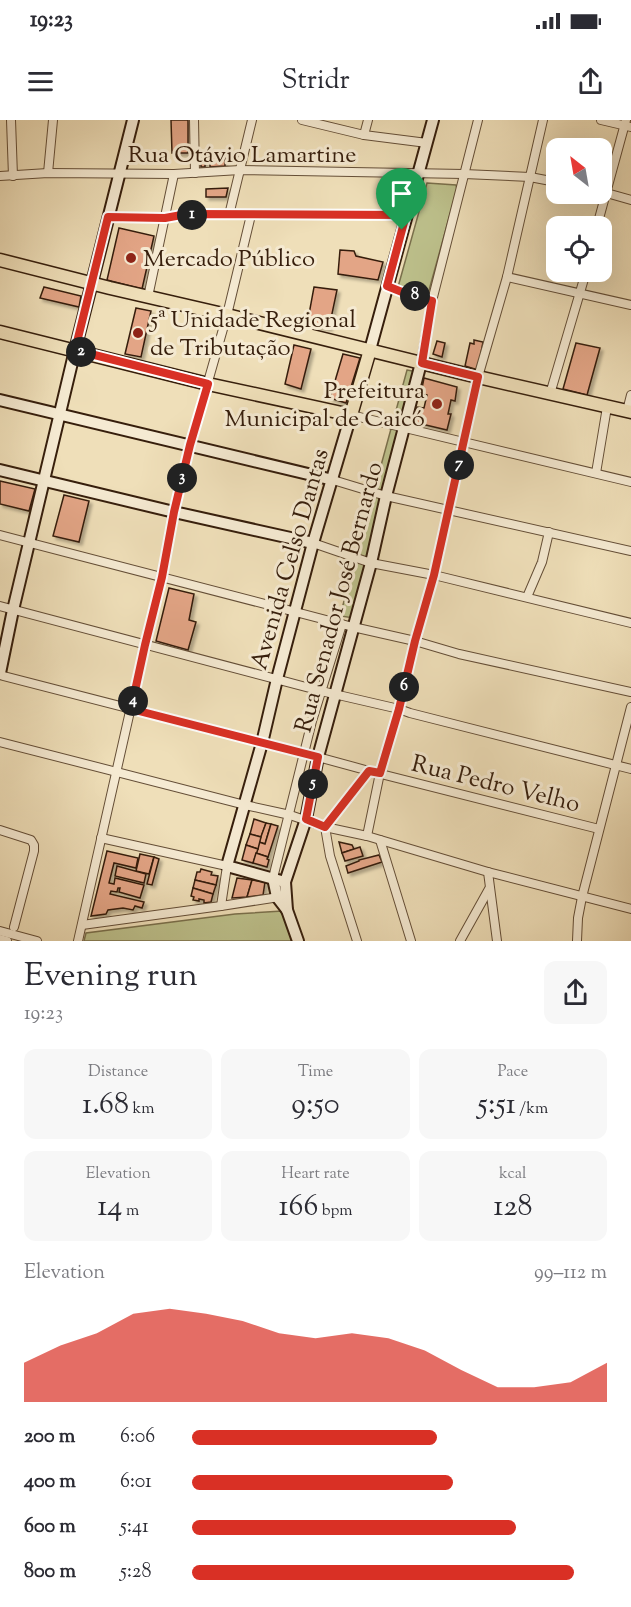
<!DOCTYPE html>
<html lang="en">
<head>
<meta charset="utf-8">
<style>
	:root { --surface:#fff; --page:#f7f7f7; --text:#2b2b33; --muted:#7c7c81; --accent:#d93025 }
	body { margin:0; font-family:"Sorts Mill Goudy",serif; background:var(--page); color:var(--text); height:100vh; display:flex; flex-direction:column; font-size:22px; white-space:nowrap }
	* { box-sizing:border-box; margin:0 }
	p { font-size:20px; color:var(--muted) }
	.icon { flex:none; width:33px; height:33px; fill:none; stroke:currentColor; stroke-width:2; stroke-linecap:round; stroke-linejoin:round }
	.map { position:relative; height:821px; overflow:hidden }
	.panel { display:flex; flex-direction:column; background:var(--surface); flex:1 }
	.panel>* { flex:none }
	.needle { width:39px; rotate:329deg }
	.fabs { position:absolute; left:546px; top:18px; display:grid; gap:12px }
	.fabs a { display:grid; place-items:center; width:66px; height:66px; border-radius:12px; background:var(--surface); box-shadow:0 6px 24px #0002; font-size:30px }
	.pin { position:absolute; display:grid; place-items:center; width:51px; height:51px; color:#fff; margin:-62px -26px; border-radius:50% 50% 50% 0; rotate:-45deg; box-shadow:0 0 6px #0007 }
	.pin .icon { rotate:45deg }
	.km { position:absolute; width:30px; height:30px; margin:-15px; border-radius:50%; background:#222; color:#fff; font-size:16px; line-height:30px; text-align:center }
	.round { display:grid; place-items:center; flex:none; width:63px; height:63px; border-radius:12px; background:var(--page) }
	.summary { display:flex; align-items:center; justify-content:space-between; height:102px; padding:0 24px }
	h1 { font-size:33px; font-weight:600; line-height:45px }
	.stats { display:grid; grid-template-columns:repeat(3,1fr); gap:9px; height:102px; padding:6px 24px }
	.stats div { display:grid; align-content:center; border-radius:12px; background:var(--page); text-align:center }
	.stats b { font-size:30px; font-weight:600 }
	.stats small { font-size:16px; font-weight:400 }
	.stats p { font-size:16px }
	.chart { height:168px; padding:12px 24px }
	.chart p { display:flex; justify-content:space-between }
	.chart svg { width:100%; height:108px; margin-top:6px; fill:var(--accent); opacity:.7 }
	ul { padding:0 24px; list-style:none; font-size:20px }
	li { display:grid; grid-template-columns:96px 72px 1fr; align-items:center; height:45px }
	li i { height:15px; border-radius:8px; background:var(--accent) }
	.status { display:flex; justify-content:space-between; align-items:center; height:42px; padding:0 30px; background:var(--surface); direction:ltr }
	.status svg { height:16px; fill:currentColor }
	header { display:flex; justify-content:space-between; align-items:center; height:78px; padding:0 24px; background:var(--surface); font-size:27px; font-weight:600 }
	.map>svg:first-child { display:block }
	.green { fill:#bdc18c; stroke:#7a704c; stroke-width:1.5 }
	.building { fill:#e3a586; stroke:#361e0c; stroke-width:1.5; filter:url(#shadow) }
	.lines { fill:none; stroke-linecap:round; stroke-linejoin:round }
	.street-casing { stroke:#644e37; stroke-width:10 }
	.secondary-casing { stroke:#361e0c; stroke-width:14 }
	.primary-casing { stroke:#361e0c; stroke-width:15 }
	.street { stroke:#f5ead2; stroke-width:8 }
	.secondary { stroke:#f5ead2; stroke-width:10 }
	.primary { stroke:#efdfb9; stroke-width:12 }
	.route-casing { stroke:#fff; stroke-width:12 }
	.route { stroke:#d93025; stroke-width:8 }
	.poi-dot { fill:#8f2418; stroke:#f5ead2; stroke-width:2 }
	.labels { text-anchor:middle; stroke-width:6; stroke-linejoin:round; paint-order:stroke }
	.street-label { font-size:24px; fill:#361e0c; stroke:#f5ead2 }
	.poi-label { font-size:24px; fill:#361e0c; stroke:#f5ead2; text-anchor:start }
</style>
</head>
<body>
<div class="status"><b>19:23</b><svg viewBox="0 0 49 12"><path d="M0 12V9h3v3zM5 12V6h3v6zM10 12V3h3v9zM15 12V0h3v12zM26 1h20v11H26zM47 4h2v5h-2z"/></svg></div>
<header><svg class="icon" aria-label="menu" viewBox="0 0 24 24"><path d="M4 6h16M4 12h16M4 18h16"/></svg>Stridr<svg class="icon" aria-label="share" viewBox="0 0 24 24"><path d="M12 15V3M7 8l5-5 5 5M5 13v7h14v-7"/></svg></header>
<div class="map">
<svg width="631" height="821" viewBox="0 0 631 821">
	<defs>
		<filter id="shadow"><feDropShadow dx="3" dy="3" stdDeviation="1.5" flood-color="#0004"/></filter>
	</defs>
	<rect width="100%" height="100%" fill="#efdfb9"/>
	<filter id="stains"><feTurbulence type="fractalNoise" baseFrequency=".00333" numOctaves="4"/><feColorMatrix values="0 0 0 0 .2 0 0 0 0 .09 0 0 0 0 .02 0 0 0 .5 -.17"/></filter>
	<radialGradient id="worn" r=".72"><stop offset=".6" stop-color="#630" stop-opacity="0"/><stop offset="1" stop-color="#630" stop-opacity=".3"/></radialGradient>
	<g class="green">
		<polygon points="427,63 456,65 457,69 428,174 398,167"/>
		<polygon points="407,250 418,252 354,498 340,496"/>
		<polygon points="282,791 293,821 84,821 86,813 235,794"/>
	</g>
	<g class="building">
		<polygon points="171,0 188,0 188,33 172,33"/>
		<polygon points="216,33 225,33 225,46 210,47 210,37 216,37"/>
		<rect x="201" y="38" width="4" height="9"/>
		<polygon points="228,68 226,77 206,77 206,69"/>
		<polygon points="119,108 154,116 142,169 107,160"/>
		<polygon points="340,130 354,131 356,136 383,142 378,160 338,154"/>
		<polygon points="44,167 81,176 79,187 40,178"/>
		<polygon points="314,167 337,170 329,208 307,205"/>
		<polygon points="136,188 151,191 141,237 125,234"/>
		<polygon points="474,220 483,222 478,250 465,246 470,223 474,224"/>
		<polygon points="437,221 445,223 442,237 433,234"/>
		<polygon points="576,223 600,228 587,275 563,269"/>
		<polygon points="294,225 311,229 301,269 285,264"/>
		<polygon points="343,234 360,238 346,283 330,278"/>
		<polygon points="424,258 457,267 455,281 451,280 448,294 451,294 447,310 413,302 417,287 424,288 427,275 421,273"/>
		<polygon points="0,361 35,369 29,391 0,384"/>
		<polygon points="64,375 89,381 79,422 53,416"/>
		<polygon points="169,468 194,474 189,500 196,502 188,530 156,521"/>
		<polygon points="254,699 266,703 261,717 250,714"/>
		<polygon points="266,703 271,704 265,724 259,722"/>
		<polygon points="271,704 278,706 268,737 256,733 259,722 265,724"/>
		<polygon points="250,714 261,717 258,729 246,725"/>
		<polygon points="339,722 352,725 354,729 342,733"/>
		<polygon points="246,725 258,729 253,743 242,740"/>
		<polygon points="360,727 363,736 345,741 342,733"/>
		<polygon points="107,731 138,738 136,748 114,743 109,763 114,764 115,758 144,765 140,778 119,772 120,768 118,768 117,772 111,771 110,774 144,782 142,788 135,786 133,790 123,788 108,790 106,794 91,796"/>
		<polygon points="256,733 268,737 267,739 269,740 267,747 253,743"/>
		<polygon points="140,734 154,737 149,754 136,751"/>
		<polygon points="379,735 382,742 348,753 346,746 359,741 359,740"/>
		<polygon points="154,737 159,739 152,765 147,764"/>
		<polygon points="117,746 146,754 144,763 115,756"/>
		<polygon points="201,749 212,752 211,755 218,756 216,765 195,760 197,752 200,752"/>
		<polygon points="237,758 252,760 247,777 232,778"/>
		<polygon points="195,760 216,765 213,774 193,768"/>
		<polygon points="252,760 265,762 263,775 247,777"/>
		<polygon points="193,768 213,774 211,782 204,783 204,780 199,779 199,781 193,780 194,777 191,776"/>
	</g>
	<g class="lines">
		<defs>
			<g id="street">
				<polyline points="11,0 13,56"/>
				<polyline points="194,0 195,53"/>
				<polyline points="302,0 364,15 427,23"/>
				<polyline points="601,0 631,7"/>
				<polyline points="364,15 368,0"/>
				<polyline points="48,53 53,0"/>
				<polyline points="0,56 48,53 174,54 240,50 464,54 530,57 556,62"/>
				<polyline points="603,72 631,80"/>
				<polyline points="229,95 252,0"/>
				<polyline points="108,97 165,97 187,94 406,95"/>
				<polyline points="597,106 626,0"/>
				<polyline points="507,157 631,185"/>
				<polyline points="387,166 412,176 432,181"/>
				<polyline points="148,177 174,54"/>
				<polyline points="421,243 432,181 478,0"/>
				<polyline points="550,274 586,152"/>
				<polyline points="627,291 631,275"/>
				<polyline points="351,295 631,362"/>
				<polyline points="596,353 607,287"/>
				<polyline points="333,360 386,376 631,431"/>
				<polyline points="0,415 353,507 415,521 459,534 631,572"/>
				<polyline points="313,423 371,443 434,455 631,503"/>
				<polyline points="527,477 542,442 549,412"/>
				<polyline points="0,486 321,571 399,589 410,593 631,649"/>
				<polyline points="0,555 318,637 369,651 599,709"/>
				<polyline points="0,622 245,685 290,695 325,707 367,716 488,752 631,789"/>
				<polyline points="0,710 31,720 34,725 34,731 14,807"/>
				<polyline points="367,716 380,653 399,589 415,521 434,455 478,257 507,157 543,0"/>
				<polyline points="101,718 227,746 221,786"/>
				<polyline points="380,720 411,821"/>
				<polyline points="488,752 497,821"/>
				<polyline points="273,758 312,601 342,504"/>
				<polyline points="82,805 221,786 279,777"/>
				<polyline points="0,811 37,821"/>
				<polyline points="0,819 7,821"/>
				<polyline points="78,821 145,525 162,457 174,392 190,325 227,195 251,95"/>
				<polyline points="357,821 330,736 325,707 369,651"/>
				<polyline points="460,821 489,769"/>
				<polyline points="577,821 578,798 582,777 631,587"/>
			</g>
			<g id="secondary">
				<polyline points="370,230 433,0"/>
				<polyline points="0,280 333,360"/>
				<polyline points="0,350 174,392 313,423"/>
				<polyline points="0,553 13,490 75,230 133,0"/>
				<polyline points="273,758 277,777 287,790"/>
				<polyline points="285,762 227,746 262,623 277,559 313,423 351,295"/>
				<polyline points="298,821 287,790 285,762 306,699 318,637 371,443 386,376 421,243"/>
			</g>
			<g id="primary">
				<polyline points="0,140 110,168 227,195 478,257 631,292"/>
				<polyline points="0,212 208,264 351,295 370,230"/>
			</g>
		</defs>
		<use href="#street" class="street-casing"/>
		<use href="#secondary" class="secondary-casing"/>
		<use href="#primary" class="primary-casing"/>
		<use href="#street" class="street"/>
		<use href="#secondary" class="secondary"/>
		<use href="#primary" class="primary"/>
	</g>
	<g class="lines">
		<defs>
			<polygon id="route" points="187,94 406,95 387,166 412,176 432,181 422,243 478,257 434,455 415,521 399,589 380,653 369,651 325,707 306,699 318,637 131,589 145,525 162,457 174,392 190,325 208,264 75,230 108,97 165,98"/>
		</defs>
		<use href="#route" class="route-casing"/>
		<use href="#route" class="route"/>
	</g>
	<g class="poi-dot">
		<circle cx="131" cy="138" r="6"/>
		<circle cx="138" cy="213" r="6"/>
		<circle cx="437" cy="284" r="6"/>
	</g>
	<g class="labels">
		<g class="street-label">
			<text x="242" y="42">Rua Otávio Lamartine</text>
			<text transform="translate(289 439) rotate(-74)" y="8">Avenida Celso Dantas</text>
			<text transform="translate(338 477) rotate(-75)" y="8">Rua Senador José Bernardo</text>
			<text transform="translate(496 663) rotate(14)" y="8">Rua Pedro Velho</text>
		</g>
		<g class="poi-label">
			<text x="143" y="146">Mercado Público</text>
			<text x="150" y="207">5ª Unidade Regional<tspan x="150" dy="28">de Tributação</tspan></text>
			<text x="425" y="278" text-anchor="end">Prefeitura<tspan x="425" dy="28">Municipal de Caicó</tspan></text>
		</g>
	</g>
	<rect width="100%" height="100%" filter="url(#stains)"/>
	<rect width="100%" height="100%" fill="url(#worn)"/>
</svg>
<div class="fabs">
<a><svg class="needle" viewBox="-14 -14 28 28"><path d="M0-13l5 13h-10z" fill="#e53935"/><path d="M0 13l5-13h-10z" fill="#7c7c81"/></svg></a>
<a><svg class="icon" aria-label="locate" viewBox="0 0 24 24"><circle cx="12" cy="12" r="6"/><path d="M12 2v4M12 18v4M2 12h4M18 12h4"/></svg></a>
</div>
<div class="pin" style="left:402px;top:110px;background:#1e9e55"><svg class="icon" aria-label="arrive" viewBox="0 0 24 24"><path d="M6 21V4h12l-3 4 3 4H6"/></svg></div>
<b class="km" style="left:192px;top:95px">1</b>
<b class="km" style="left:81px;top:232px">2</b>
<b class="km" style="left:182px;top:358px">3</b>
<b class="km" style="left:133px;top:581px">4</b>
<b class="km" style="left:313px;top:664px">5</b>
<b class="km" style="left:404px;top:567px">6</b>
<b class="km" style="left:459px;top:345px">7</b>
<b class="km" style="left:415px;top:176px">8</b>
</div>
<section class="panel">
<div class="summary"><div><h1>Evening run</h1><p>19:23</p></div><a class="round"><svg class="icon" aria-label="share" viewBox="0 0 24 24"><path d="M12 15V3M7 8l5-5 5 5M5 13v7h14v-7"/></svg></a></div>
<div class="stats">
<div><p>Distance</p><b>1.68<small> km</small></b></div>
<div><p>Time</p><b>9:50</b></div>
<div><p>Pace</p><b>5:51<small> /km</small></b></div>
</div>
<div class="stats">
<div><p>Elevation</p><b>14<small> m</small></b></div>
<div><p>Heart rate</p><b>166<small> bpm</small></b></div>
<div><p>kcal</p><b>128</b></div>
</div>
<div class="chart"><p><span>Elevation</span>99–112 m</p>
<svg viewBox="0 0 160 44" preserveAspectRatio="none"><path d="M0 44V28L10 21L20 16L30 8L40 6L50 8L60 11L70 16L80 18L90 16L100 18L110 23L120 31L130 38L140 38L150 36L160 28V44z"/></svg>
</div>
<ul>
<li><b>200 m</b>6:06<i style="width:59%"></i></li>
<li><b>400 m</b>6:01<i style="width:63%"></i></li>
<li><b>600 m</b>5:41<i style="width:78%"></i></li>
<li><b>800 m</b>5:28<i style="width:92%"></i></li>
</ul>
</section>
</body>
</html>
